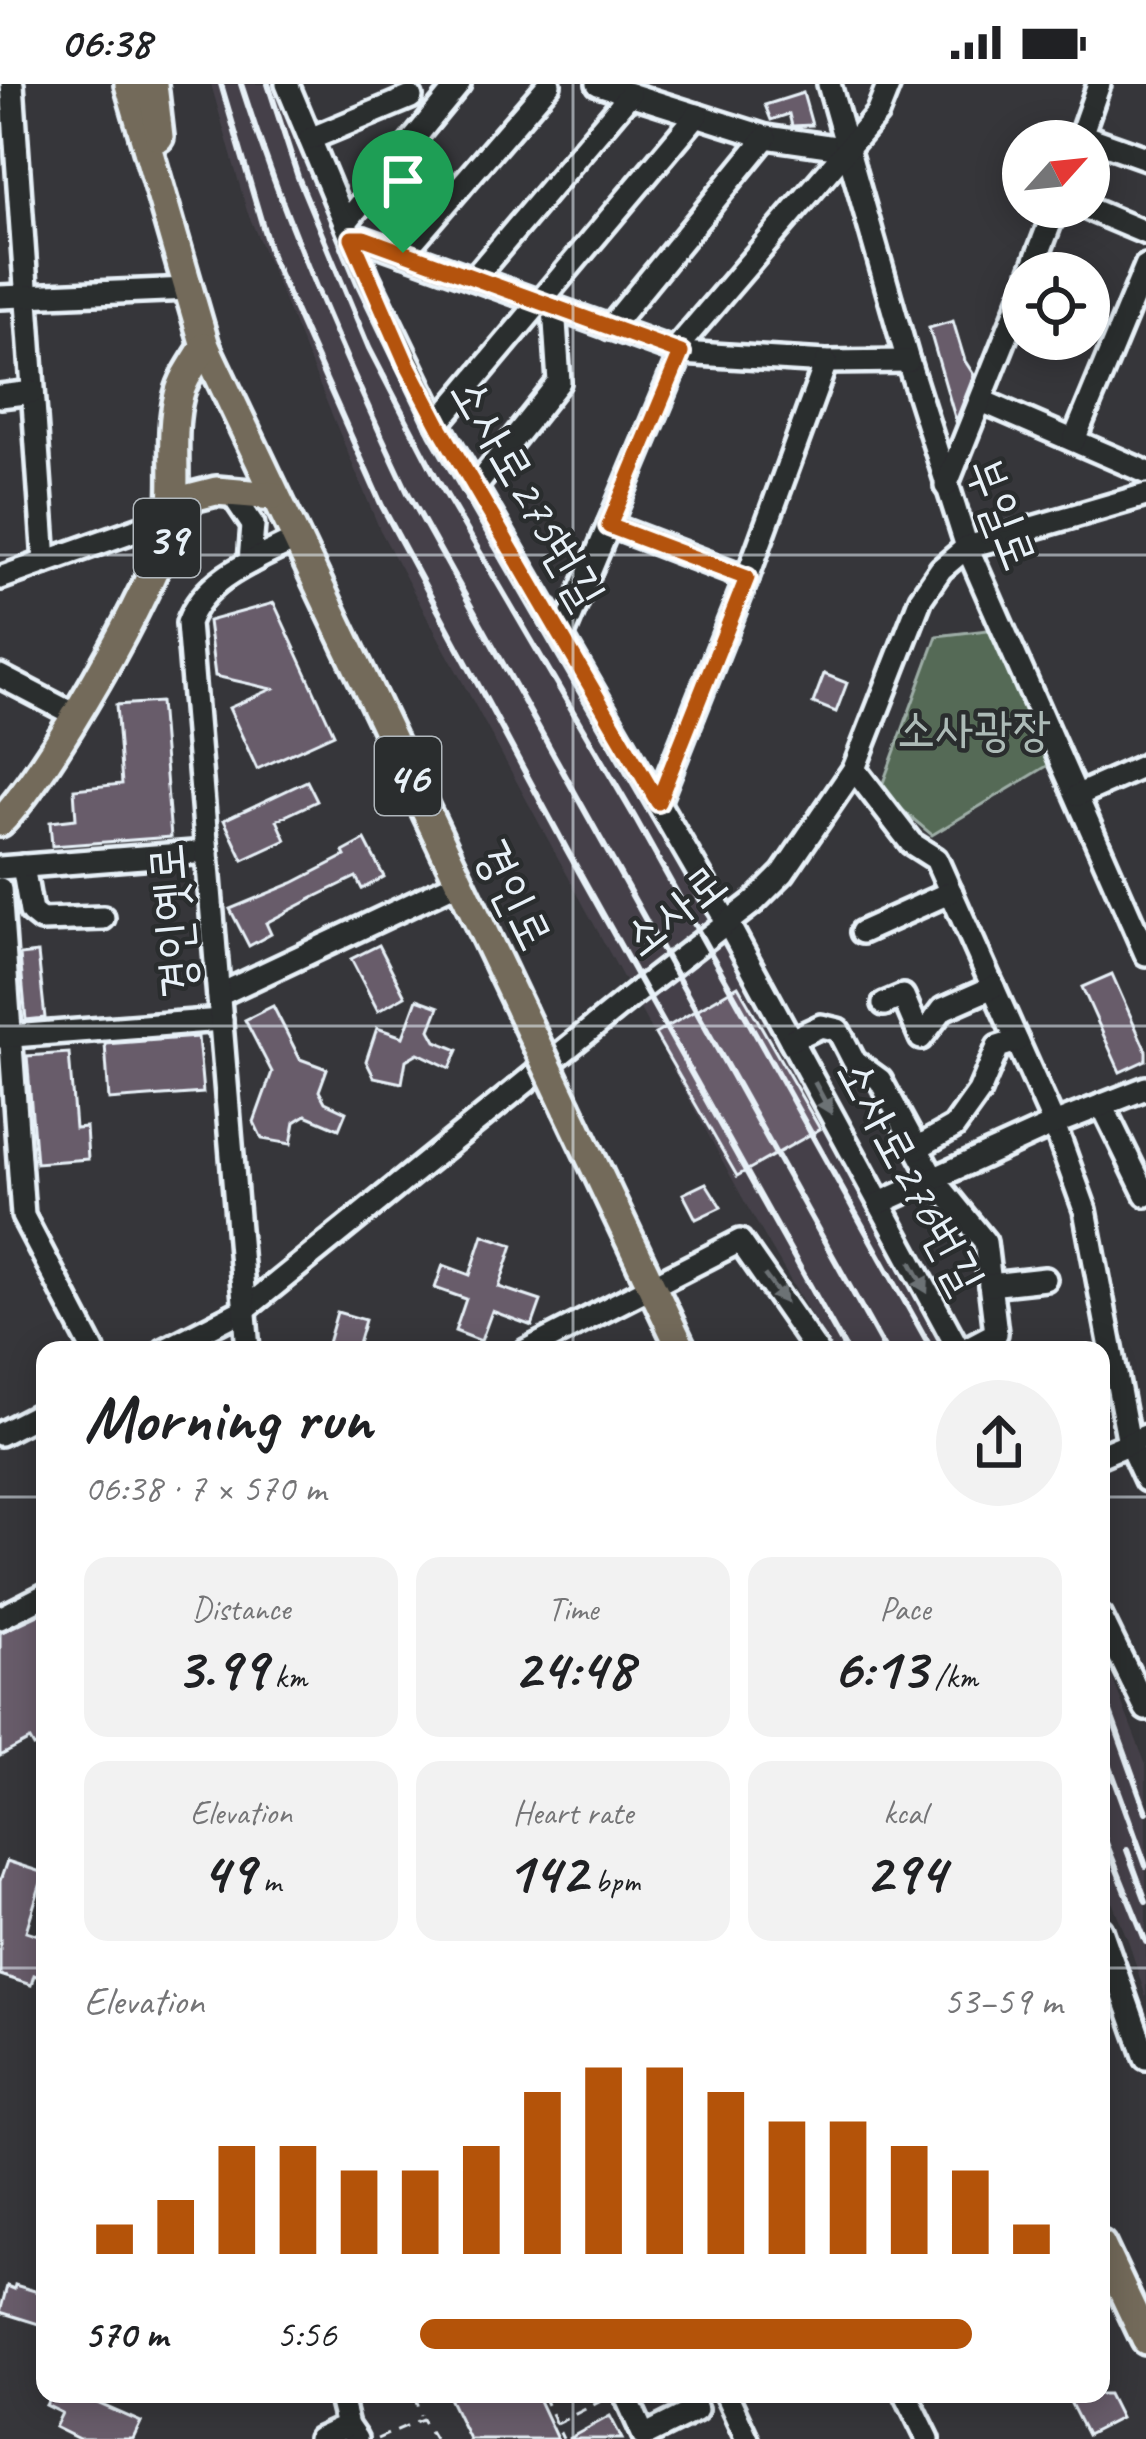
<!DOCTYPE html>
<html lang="en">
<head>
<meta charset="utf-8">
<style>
	:root { --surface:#fff; --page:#f2f2f2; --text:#202124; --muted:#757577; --accent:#b45309 }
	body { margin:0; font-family:Caveat,"Poor Story",sans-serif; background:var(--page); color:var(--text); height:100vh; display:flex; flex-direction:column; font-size:45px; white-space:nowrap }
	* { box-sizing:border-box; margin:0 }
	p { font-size:39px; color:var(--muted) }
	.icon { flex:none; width:66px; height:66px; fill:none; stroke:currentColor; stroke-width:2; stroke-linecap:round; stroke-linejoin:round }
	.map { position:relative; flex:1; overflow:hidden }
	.drawer { position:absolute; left:36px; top:1257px; width:1074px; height:1062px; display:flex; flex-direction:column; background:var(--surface); border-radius:24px; box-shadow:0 6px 30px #0003 }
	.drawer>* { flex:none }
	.needle { width:78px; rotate:63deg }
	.fabs { position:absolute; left:1002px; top:36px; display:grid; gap:24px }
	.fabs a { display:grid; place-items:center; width:108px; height:108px; border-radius:50%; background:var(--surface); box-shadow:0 6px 30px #0003; font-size:60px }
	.pin { position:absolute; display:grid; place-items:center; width:102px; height:102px; color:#fff; margin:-123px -51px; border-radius:50% 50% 50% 0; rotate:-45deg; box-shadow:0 0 12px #0007 }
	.pin .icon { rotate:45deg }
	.round { display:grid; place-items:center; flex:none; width:126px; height:126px; border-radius:63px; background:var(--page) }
	.overview { display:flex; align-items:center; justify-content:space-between; height:204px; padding:0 48px }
	h1 { font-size:66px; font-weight:700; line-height:90px }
	.figures { display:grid; grid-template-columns:repeat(3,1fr); gap:18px; height:204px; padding:12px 48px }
	.figures div { display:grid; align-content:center; border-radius:24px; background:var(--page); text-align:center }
	.figures b { font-size:60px; font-weight:700 }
	.figures small { font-size:33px; font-weight:400 }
	.figures p { font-size:33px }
	.chart { height:336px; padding:24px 48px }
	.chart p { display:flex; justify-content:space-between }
	.chart svg { width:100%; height:216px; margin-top:12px; stroke:var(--accent); stroke-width:6 }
	ul { padding:0 48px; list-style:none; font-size:39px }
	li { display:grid; grid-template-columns:192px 144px 1fr; align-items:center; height:90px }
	li i { height:30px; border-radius:15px; background:var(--accent) }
	.status { display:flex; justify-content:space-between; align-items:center; height:84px; padding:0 60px; background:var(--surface); direction:ltr }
	.status svg { height:33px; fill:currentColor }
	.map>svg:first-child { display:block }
	.built { fill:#454149 }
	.green { fill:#556a56; stroke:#9eaea7; stroke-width:3 }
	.building { fill:#675c6b; stroke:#e8f1f8; stroke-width:3 }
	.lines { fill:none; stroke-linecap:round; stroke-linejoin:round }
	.minor-casing { stroke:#e8f1f8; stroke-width:30 }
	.major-casing { stroke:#e8f1f8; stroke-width:36 }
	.path { stroke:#e8f1f8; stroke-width:3; stroke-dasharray:12 9; stroke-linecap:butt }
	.minor { stroke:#2a2d2e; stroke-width:21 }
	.major { stroke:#736b5a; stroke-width:27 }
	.rail { stroke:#e8f1f8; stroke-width:6 }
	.major-bridge-casing { stroke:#e8f1f8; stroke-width:36; stroke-linecap:butt }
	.major-bridge { stroke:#736b5a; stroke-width:27 }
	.oneway { fill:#6c7275 }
	.route-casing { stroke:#fff; stroke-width:24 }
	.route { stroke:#b45309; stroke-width:15 }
	.grid { fill:none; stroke:#e8f1f8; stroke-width:3; stroke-opacity:0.55 }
	.labels { text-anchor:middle; stroke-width:9; stroke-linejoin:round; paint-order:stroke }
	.shield { fill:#2a2d2e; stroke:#afb6bb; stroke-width:3 }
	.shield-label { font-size:45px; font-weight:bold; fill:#e8f1f8 }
	.street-label { font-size:48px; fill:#e8f1f8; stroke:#2a2d2e }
	.park-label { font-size:48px; fill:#adbbb7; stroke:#2a2d2e }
</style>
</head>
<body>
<div class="status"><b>06:38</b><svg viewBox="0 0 49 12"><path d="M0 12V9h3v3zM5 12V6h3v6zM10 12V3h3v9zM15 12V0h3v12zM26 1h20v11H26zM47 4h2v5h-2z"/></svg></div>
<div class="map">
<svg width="1146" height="2355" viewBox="0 0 1146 2355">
	<rect width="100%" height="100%" fill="#36363a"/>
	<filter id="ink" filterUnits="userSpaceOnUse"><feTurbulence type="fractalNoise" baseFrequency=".00833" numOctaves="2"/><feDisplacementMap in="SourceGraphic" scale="24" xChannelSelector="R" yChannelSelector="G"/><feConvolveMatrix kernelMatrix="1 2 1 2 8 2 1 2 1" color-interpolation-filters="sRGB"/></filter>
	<g filter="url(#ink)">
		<g class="built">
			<polygon points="211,0 285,0 392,262 663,735 950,1266 831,1266 747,1122 380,446 247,127"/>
			<polygon points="1101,1565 1146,1681 1146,1914 1129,1859 1101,1791"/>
		</g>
		<polygon class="green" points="1004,544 1062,673 932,751 880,707 937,552"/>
		<g class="building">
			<polygon points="803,9 812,41 792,42 789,30 771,36 765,21"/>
			<polygon points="953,237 965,277 974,291 956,337 929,244"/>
			<polygon points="274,519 334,650 257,685 229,624 272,605 215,592 208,537"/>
			<polygon points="824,590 847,599 836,628 813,619"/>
			<polygon points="160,618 171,753 52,762 50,738 76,735 74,705 122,700 116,621"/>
			<polygon points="307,697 317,717 277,736 286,756 243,776 224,736"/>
			<polygon points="365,756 384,793 362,805 356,793 317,812 266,839 271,850 249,862 230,825 293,799 345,772 343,768"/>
			<polygon points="379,861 405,912 378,927 351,875"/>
			<polygon points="38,869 45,934 26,936 20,871"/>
			<polygon points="1112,890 1146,967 1146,976 1120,988 1082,903"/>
			<polygon points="738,902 820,1045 737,1092 655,950"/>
			<polygon points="417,915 439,923 430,946 436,957 458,966 450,984 418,969 406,976 402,999 374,993 366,977 377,944 403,953"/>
			<polygon points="273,922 300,975 327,985 319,1007 325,1018 346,1028 339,1045 306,1031 295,1038 291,1060 262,1055 254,1038 272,988 245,936"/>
			<polygon points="198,953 203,1009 109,1016 105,960"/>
			<polygon points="69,969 75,1044 86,1043 88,1075 36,1079 27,972"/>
			<polygon points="706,1099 721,1123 696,1135 683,1110"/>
			<polygon points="483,1151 513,1161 499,1203 541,1217 532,1242 492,1227 481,1257 455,1247 466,1215 435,1204 443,1181 470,1191"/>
			<polygon points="337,1228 365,1236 356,1266 326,1266"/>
			<polygon points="45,1528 45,1657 34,1663 30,1656 0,1672 0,1549"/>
			<polygon points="7,1777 44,1789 26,1847 45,1853 45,1895 34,1891 31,1901 0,1891 0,1797"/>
			<polygon points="15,2201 45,2210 45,2242 0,2228 7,2202 14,2205"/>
			<polygon points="52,2310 100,2310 97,2319 141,2338 133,2355 79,2355 55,2343 62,2329 46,2321"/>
			<polygon points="447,2310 536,2310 557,2355 469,2355"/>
			<polygon points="1066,2310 1108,2310 1120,2334 1087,2351"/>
			<polygon points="610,2332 622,2355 568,2355"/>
		</g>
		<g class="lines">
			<defs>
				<g id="minor">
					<polyline points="12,0 45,478"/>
					<polyline points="287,0 368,194 441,345 727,838 959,1266"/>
					<polyline points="598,0 766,53 849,65"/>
					<polyline points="829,0 908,277 967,463 1146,870"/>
					<polyline points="1081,51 1146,74"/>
					<polyline points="310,55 411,13"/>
					<polyline points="1079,57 1099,0"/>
					<polyline points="1084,123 1146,149"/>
					<polyline points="346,138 459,0"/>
					<polyline points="352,154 364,155 681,269 826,278 908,277"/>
					<polyline points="403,169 549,0"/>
					<polyline points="1031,189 1056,123"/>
					<polyline points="474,194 630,10"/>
					<polyline points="0,213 189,205"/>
					<polyline points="610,244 766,53"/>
					<polyline points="674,267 877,30 889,0"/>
					<polyline points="0,312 33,308"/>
					<polyline points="982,317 1146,388"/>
					<polyline points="438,339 697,31"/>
					<polyline points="1074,356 1146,182"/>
					<polyline points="476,402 559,298 554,223"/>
					<polyline points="946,402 1023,210"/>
					<polyline points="230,407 253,441 250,478"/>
					<polyline points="609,441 747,494"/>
					<polyline points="0,494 172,433"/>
					<polyline points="563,551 681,269"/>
					<polyline points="0,592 73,630"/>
					<polyline points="854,685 911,759 936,775 1054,1040 1085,1126 1129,1359 1146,1396"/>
					<polyline points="1078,711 1146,681"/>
					<polyline points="658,718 747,494 826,278"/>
					<polyline points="23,782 31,828 41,836 103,834"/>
					<polyline points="0,784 207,768"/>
					<polyline points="0,805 23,1132 93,1266"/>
					<polyline points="862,848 951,808"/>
					<polyline points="219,911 459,798"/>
					<polyline points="884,920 903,912 921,954 943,925 993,903"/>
					<polyline points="0,953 221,936"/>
					<polyline points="791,956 821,942 838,946 854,977 880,996 933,1094 985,1158 996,1249 964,1266"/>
					<polyline points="1102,1021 1146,1111"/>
					<polyline points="917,1064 954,1043 979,1008 998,963 1017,957"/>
					<polyline points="880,1119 1054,1040 1146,1004"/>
					<polyline points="990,1201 1045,1195"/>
					<polyline points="165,1266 245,1225 633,911 755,817 783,789 854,685 921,514 941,485 967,463 1146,411"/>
					<path d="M248,1266L188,539C204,494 255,476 295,456"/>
					<polyline points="527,1266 740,1157 816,1266"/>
					<polyline points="0,1350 45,1327"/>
					<polyline points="1101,1371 1146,1352"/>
					<polyline points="1101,1533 1146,1625"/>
					<polyline points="0,1534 45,1511"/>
					<polyline points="1101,1846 1146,1974"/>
					<polyline points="339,2310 347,2342 356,2355"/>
					<polyline points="625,2310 644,2352 696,2326 688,2310"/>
					<polyline points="726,2310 747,2355"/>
					<polyline points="906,2310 928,2355"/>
					<polyline points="319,2355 347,2342"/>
				</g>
				<g id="major">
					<polyline points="129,0 205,262 521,927"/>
					<polyline points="153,0 159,53"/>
					<polyline points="173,418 216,407 274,412"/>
					<path d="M0,738C44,696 157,500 170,441C179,398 168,353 179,311C183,294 196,277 205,262"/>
					<polyline points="567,1024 682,1266"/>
					<polyline points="1101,2161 1146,2256"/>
				</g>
			</defs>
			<use href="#minor" class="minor-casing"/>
			<use href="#major" class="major-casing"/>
			<g class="path">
				<polyline points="414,2310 420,2331"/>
				<polyline points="542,2310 563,2355"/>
				<polyline points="556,2340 603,2316"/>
				<polyline points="377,2355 422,2335 434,2355"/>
			</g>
			<use href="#minor" class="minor"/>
			<use href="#major" class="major"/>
			<g class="rail">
				<polyline points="221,0 272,174 382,422 567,766 846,1266"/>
				<path d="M241,0C286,141 345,275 408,409L885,1266"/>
				<polyline points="268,0 298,93 369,264 437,395 634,732 932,1266"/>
				<polyline points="1101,1603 1146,1728"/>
				<polyline points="1101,1658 1146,1782"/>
				<polyline points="1101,1746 1146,1858"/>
				<polyline points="1127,1766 1146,1817"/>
			</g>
			<defs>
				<polyline id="major-bridge" points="521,927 567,1024"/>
			</defs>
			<use href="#major-bridge" class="major-bridge-casing"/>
			<use href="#major-bridge" class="major-bridge"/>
		</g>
		<defs><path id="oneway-solid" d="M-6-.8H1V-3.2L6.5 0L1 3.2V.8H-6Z" transform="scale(3)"/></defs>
		<g class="oneway">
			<use href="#oneway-solid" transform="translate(823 1014) rotate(62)"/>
			<use href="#oneway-solid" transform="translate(919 1193) rotate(62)"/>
			<use href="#oneway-solid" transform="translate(775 1205) rotate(53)"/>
		</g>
	</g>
	<g class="lines" filter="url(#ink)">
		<defs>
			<polygon id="route" points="352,154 364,154 681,269 609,442 747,494 658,718 441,345 406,278"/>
		</defs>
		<use href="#route" class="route-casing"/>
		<use href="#route" class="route"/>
	</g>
	<path class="grid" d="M573,0V1266M0,471H1146M0,942H1146M0,1413H45M1101,1413H1146M0,1884H45M1101,1884H1146M573,2310V2355"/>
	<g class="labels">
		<g class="shield">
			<rect x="134" y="415" width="66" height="78" rx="9"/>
			<rect x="375" y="653" width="66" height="78" rx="9"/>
		</g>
		<g class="shield-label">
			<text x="167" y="470">39</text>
			<text x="408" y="708">46</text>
		</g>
		<g class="street-label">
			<text transform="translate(529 408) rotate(60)" y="17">소사로275번길</text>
			<text transform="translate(1003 429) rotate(69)" y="17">부일로</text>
			<text transform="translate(515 810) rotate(64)" y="17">경인로</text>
			<text transform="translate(674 825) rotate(-38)" y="17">소사로</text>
			<text transform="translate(171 837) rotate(-95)" y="17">경인옛로</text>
			<text transform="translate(912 1091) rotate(62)" y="17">소사로276번길</text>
		</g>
		<g class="park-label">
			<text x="974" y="661">소사광장</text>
		</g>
	</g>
</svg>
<div class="fabs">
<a><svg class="needle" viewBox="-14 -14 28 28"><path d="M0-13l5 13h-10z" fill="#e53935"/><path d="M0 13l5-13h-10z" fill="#757577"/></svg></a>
<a><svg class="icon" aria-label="locate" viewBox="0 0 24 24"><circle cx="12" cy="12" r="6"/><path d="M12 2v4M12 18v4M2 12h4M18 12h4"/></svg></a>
</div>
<div class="pin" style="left:403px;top:169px;background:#1e9e55"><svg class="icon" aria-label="arrive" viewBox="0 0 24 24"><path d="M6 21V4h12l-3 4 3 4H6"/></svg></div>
<section class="drawer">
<div class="overview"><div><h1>Morning run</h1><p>06:38 · 7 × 570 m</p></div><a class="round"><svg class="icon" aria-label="share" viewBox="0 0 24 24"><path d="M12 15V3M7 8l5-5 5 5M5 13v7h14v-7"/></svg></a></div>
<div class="figures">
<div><p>Distance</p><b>3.99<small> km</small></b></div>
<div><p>Time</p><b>24:48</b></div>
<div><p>Pace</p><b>6:13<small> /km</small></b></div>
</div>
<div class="figures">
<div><p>Elevation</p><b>49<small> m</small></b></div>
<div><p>Heart rate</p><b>142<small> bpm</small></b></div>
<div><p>kcal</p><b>294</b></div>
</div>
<div class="chart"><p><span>Elevation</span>53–59 m</p>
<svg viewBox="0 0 160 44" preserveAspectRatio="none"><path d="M5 44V38M15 44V33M25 44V22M35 44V22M45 44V27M55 44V27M65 44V22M75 44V11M85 44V6M95 44V6M105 44V11M115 44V17M125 44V17M135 44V22M145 44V27M155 44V38"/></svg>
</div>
<ul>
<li><b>570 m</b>5:56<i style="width:86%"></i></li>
</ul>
</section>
</div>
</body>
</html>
